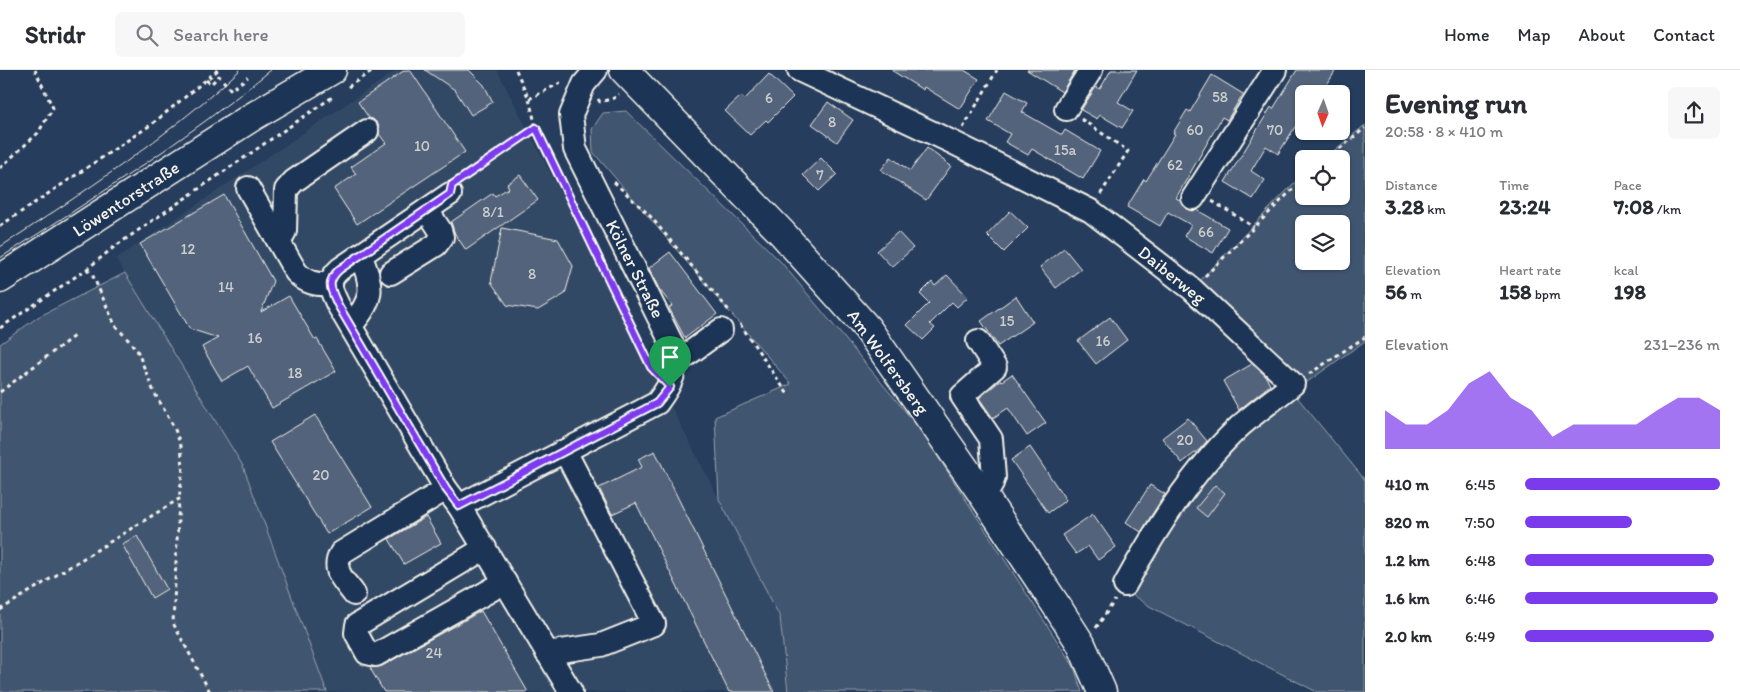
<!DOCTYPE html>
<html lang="en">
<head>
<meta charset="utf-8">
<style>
	:root { --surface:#fff; --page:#f7f7f7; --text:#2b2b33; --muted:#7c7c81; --line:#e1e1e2; --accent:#7c3aed }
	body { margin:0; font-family:Itim,sans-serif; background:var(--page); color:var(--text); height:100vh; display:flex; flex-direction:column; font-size:19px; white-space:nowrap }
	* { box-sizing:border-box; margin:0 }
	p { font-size:16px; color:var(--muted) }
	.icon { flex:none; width:28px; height:28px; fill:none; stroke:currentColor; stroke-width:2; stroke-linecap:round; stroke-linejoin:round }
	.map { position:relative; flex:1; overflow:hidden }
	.details { display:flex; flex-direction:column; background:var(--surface); width:375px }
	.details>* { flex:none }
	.needle { width:32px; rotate:182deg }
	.controls { position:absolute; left:1295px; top:15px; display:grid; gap:10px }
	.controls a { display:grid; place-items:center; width:55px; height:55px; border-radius:8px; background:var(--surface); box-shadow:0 1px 4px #0004; font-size:25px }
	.pin { position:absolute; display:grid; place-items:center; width:42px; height:42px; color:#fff; margin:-51px -21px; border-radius:50% 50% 50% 0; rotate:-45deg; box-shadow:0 0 5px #0007 }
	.pin .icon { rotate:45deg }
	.round { display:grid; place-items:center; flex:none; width:52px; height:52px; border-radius:8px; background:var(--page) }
	.headline { display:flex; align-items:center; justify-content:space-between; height:85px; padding:0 20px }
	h1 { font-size:28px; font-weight:800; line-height:38px }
	.stats { display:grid; grid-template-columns:repeat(3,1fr); gap:8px; height:85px; padding:5px 20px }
	.stats div { display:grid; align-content:center }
	.stats b { font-size:21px; font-weight:800 }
	.stats small { font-size:14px; font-weight:400 }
	.stats p { font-size:14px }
	.chart { height:140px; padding:10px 20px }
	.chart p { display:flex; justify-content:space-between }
	.chart svg { width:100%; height:90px; margin-top:5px; fill:var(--accent); opacity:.7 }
	ul { padding:0 20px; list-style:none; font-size:16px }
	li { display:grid; grid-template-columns:80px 60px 1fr; align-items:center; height:38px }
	li i { height:12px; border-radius:6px; background:var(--accent) }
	header { display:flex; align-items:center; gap:30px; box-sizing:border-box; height:70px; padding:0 25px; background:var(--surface); border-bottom:1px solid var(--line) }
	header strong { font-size:24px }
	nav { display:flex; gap:28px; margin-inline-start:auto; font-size:18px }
	.search { width:350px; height:45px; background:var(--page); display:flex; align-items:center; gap:12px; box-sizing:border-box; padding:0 18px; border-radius:8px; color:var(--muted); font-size:19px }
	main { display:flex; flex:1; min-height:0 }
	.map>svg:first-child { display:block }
	.built { fill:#334966 }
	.green { fill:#40546f; stroke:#9aa2ac; fill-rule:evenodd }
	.building { fill:#52647b; stroke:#f4f1e8 }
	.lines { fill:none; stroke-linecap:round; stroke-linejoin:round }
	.minor-casing { stroke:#f4f1e8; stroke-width:26 }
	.major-casing { stroke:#f4f1e8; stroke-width:31 }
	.path { stroke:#f4f1e8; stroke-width:3; stroke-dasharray:4 4; stroke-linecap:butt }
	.minor { stroke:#1d3557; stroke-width:22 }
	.major { stroke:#1d3557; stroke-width:28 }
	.tram { stroke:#f4f1e8; stroke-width:1 }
	.route-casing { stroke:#fff; stroke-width:10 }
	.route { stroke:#7c3aed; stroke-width:6 }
	.labels { text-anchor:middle; stroke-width:4; stroke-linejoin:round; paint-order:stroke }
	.number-label { font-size:15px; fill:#cccecd }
	.street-label { font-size:18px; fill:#f4f1e8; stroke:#1d3557 }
</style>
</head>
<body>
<header>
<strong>Stridr</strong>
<div class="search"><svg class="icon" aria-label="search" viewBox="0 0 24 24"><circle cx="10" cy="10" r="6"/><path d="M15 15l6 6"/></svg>Search here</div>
<nav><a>Home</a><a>Map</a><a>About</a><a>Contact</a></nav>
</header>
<main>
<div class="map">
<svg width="1365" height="622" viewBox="0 0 1365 622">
	<rect width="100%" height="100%" fill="#263d5d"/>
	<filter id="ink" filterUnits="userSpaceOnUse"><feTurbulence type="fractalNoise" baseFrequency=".02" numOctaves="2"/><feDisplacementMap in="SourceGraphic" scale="10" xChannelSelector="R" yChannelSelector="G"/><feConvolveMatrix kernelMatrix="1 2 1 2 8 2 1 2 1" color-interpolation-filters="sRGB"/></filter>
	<g filter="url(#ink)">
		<polygon class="built" points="397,0 497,0 780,547 787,622 327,622 243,396 116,189"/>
		<g class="green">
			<polygon points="626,41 781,192 920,359 1074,597 1082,622 788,622 780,547 719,429 715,347 791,314 593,82 592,59 603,43"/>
			<path d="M1365,55V271L1293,322L1365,410V622H1317L1151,537L1121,518L1195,404L1290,315L1188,223L1293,114L1304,105V126H1341V89H1324ZM1304,154H1341V191H1304Z"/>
			<polygon points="125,203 243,396 327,622 0,622 0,274 38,247"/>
		</g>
		<g class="building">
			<polygon points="405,0 410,0 465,82 357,154 334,119 356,104 351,97 386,73 379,64 378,54 373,49 369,48 358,32"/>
			<polygon points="425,0 469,0 484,15 493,32 471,45 455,20"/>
			<polygon points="891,0 964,0 979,9 960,39 924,17 923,20"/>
			<polygon points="1027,0 1075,0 1062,22"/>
			<polygon points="1111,0 1137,0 1118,32 1133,41 1122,58 1100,45 1097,49 1081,40 1096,17 1100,19"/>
			<polygon points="1297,0 1336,0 1321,24 1304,24 1304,43 1278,84 1266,76 1251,101 1265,110 1253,129 1225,112 1271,37 1273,39"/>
			<polygon points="769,4 793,27 768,52 766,50 750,65 725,41 741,26 745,29"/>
			<polygon points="1212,5 1243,24 1227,50 1222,47 1176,128 1180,130 1182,134 1186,139 1192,141 1197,140 1228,158 1213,183 1184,166 1191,155 1168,142 1160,156 1127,137 1144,109 1146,111 1175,64 1173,63 1187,40 1190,42"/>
			<polygon points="1006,21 1027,33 1022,42 1062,65 1065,60 1100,81 1083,109 1032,79 1028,85 1005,72 1010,64 988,51"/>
			<polygon points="828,32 853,50 837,72 812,54"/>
			<polygon points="927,78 951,96 926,130 881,100 891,87 910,101"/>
			<polygon points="821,88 837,104 819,121 803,105"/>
			<polygon points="520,105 538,130 466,180 455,164 451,152 493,123 495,126 509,118 507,114"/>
			<polygon points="224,125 273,211 261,242 289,226 315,270 317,269 336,301 272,338 248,296 222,311 202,277 218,268 190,259 140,174"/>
			<polygon points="1010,141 1028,158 1004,182 987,165"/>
			<polygon points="502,158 558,169 573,196 565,224 538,240 507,235 491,212"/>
			<polygon points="898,162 913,178 892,197 877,181"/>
			<polygon points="1064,178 1081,199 1056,218 1040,197"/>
			<polygon points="670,182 717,244 685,268 669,238 672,236 659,219 649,198"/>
			<polygon points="947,205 968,227 957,237 952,232 930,254 935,258 923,270 907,255 929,233 920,224 932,212 935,216"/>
			<polygon points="1016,226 1033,252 998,276 981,251"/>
			<polygon points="1110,247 1127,270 1096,294 1078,271"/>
			<polygon points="1252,294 1265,305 1270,315 1239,340 1223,311"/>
			<polygon points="1012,304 1046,353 1027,366 1008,338 993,348 979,328 1001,310 1002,311"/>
			<polygon points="315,345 372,437 327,464 270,372"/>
			<polygon points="1188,348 1207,371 1200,379 1182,393 1162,368"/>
			<polygon points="1030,377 1066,430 1048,443 1011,390"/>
			<polygon points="655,381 676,424 774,622 729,622 636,433 612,444 599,418 642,397 638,389"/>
			<polygon points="1150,415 1165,424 1141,462 1126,452"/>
			<polygon points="1215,415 1225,423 1207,447 1196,438"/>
			<polygon points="1093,444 1116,477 1098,490 1088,476 1076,484 1062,465"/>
			<polygon points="426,447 441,473 404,494 389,469"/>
			<polygon points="137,466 167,519 152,528 122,474"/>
			<polygon points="481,541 528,622 384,622 370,598 382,596"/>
		</g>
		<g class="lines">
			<defs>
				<g id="minor">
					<path d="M799,0L954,73L1091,141L1192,219L1293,314C1276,328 1256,342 1239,357C1193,400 1155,460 1125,515"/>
					<polyline points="1066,39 1091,0"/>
					<path d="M248,118L296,202C306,213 316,215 331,214"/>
					<path d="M450,124L340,199C325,212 331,220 338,235L446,419L459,436L571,622"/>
					<polyline points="1193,128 1275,0"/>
					<polyline points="279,172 285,161 286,120 294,111 367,61"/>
					<polyline points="391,203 436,175 442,167 440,160 427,140"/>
					<path d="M351,255C374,230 374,216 360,185"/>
					<polyline points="978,271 995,297 962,326 991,369 994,407 991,416 981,422"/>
					<polyline points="676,293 721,260"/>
					<path d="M459,436L657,333C673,312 677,302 673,276L575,79L571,45L584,14L596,0"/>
					<polyline points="485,478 357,555 356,563 367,583 376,585 505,512"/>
					<path d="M354,524C344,510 331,501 341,483L446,419"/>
					<polyline points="547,583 601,575 654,554 565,381"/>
				</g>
				<g id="major">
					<polyline points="624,0 782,163 867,258 981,422 1058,538 1081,574 1102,622"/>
					<polyline points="0,209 252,47 332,0"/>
				</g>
			</defs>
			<use href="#minor" class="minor-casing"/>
			<use href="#major" class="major-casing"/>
			<g class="path">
				<polyline points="516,0 529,29 536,57 651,297 654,300"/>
				<polyline points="206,10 211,14 219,6 231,20 248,7"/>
				<polyline points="348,17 373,0"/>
				<polyline points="529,29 564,11"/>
				<polyline points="598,29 600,32 614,28 619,24"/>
				<polyline points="1081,49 1128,81 1100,125"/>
				<polyline points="963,58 997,0"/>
				<polyline points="1327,89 1365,58"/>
				<polyline points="0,98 38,63 53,38 35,0"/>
				<polyline points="460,109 536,57"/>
				<polyline points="614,112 650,146 731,243"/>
				<polyline points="1212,131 1254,157"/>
				<polyline points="0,156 152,54 218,0"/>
				<polyline points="87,199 93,206 115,255 137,280 154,322 174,357 181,376 183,397 179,429"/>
				<polyline points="1205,206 1304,108"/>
				<polyline points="740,254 789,326"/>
				<polyline points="0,258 87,199 114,177 334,26"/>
				<polyline points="1309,304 1365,267"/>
				<polyline points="0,322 74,266"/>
				<polyline points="0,540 179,429 173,553 210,622"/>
				<polyline points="1096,558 1115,530"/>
			</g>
			<use href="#minor" class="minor"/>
			<use href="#major" class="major"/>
			<g class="tram">
				<path d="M0,177C83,123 166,68 240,0"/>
				<path d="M0,188C93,129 186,70 271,0"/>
			</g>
		</g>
	</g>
	<g class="lines" filter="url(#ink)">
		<defs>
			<path id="route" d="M536,58L651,297L670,317L657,333L459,436L446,419L338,235C331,220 325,212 340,199L450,124L452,115Z"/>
		</defs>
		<use href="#route" class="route-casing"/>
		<use href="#route" class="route"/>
	</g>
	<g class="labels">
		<g class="number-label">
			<text x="1220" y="32">58</text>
			<text x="769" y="33">6</text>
			<text x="832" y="57">8</text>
			<text x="1195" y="65">60</text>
			<text x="1275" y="65">70</text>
			<text x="422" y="81">10</text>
			<text x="1065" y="85">15a</text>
			<text x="1175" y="100">62</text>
			<text x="820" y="110">7</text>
			<text x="493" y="147">8/1</text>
			<text x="1206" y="167">66</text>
			<text x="188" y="184">12</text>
			<text x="532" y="209">8</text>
			<text x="226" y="222">14</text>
			<text x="1007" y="256">15</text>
			<text x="255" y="273">16</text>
			<text x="1103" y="276">16</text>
			<text x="295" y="308">18</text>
			<text x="1185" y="375">20</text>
			<text x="321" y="410">20</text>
			<text x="434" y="588">24</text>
		</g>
		<g class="street-label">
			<text transform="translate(126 129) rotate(-33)" y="6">Löwentorstraße</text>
			<text transform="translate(635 199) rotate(63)" y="6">Kölner Straße</text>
			<text transform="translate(1172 205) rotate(39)" y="6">Daiberweg</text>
			<text transform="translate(888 292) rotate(54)" y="6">Am Wolfersberg</text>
		</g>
	</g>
</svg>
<div class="controls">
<a><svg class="needle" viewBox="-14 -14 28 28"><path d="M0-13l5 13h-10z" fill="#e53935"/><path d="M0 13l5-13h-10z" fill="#7c7c81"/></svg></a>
<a><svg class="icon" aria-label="locate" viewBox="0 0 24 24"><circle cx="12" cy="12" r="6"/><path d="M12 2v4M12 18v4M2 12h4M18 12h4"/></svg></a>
<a><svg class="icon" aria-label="layers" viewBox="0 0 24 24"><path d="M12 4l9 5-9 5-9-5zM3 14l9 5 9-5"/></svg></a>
</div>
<div class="pin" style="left:670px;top:317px;background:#1e9e55"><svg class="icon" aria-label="arrive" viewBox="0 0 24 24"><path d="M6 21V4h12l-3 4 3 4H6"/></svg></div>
</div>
<section class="details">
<div class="headline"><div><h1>Evening run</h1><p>20:58 · 8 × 410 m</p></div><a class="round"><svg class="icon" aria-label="share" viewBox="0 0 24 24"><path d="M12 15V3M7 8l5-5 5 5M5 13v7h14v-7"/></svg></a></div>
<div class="stats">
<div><p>Distance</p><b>3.28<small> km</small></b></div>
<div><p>Time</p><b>23:24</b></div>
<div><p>Pace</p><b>7:08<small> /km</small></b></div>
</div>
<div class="stats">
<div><p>Elevation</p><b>56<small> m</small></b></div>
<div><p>Heart rate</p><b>158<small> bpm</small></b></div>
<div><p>kcal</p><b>198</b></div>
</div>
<div class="chart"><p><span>Elevation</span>231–236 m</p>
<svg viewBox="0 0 160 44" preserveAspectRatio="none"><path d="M0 44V25L10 32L20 32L30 25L40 12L50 6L60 19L70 25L80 38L90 32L100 32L110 32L120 32L130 25L140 19L150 19L160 25V44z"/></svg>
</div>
<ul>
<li><b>410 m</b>6:45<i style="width:100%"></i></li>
<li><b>820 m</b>7:50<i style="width:55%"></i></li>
<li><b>1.2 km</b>6:48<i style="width:97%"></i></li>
<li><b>1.6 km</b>6:46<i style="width:99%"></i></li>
<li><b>2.0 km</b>6:49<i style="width:97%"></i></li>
</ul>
</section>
</main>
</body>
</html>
